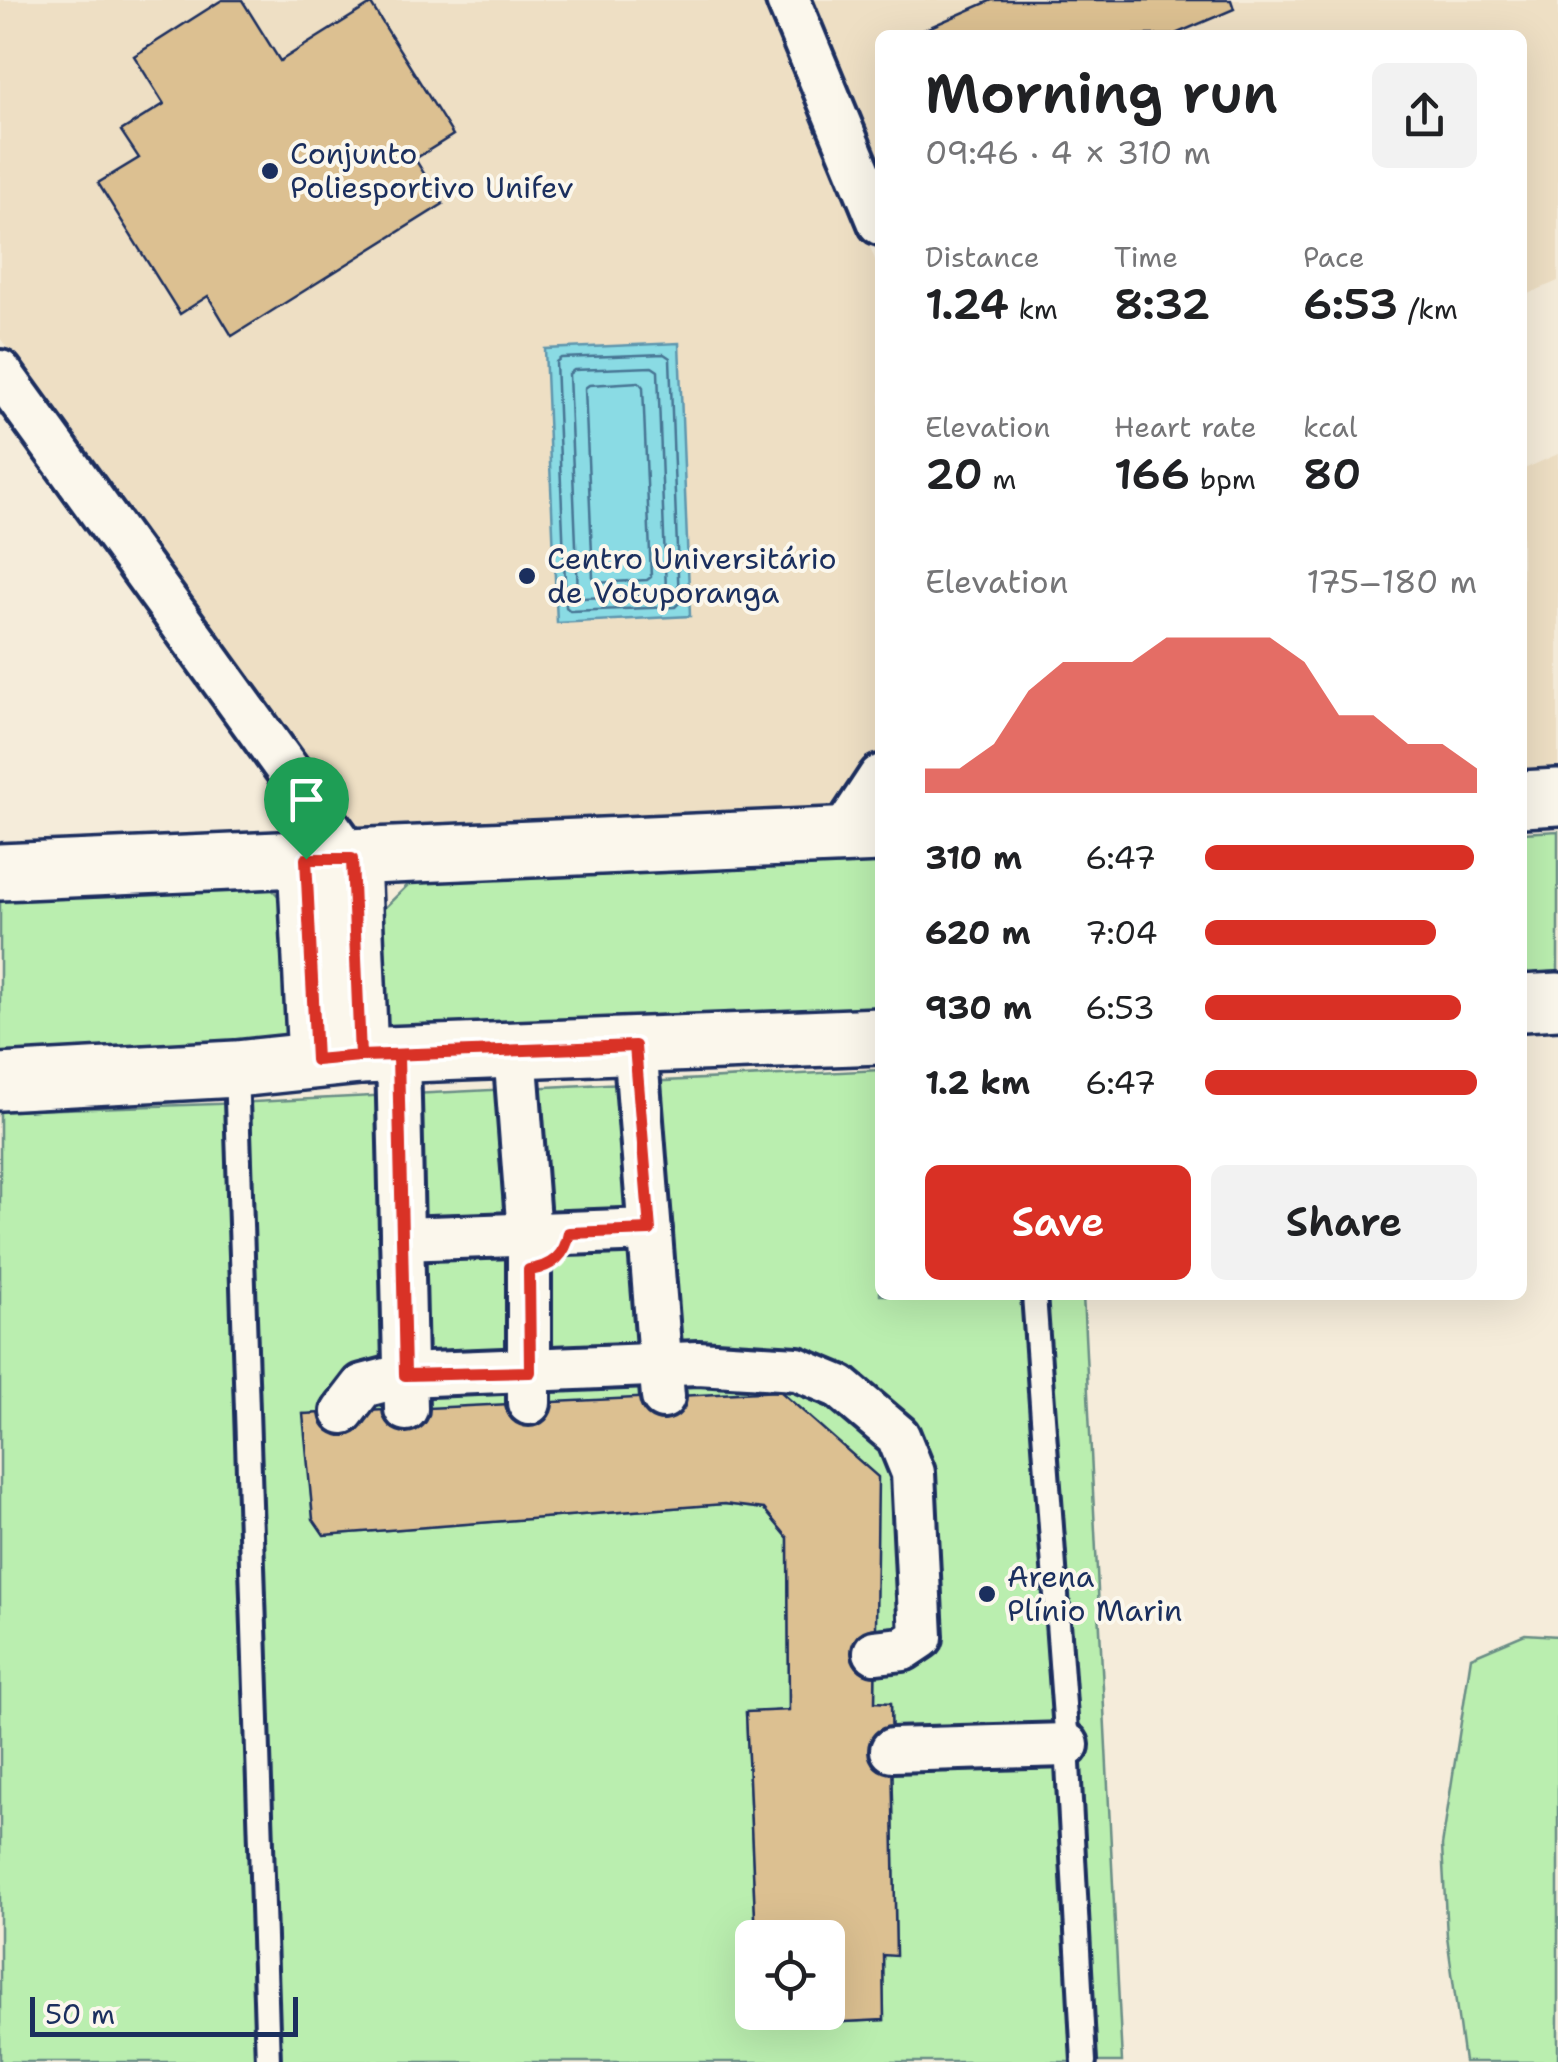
<!DOCTYPE html>
<html lang="en">
<head>
<meta charset="utf-8">
<style>
	:root { --surface:#fff; --page:#f2f2f2; --text:#202124; --muted:#757577; --accent:#d93025 }
	body { margin:0; font-family:"Shantell Sans",sans-serif; background:var(--page); color:var(--text); height:100vh; display:flex; flex-direction:column; font-size:38px; white-space:nowrap }
	* { box-sizing:border-box; margin:0 }
	p { font-size:32px; color:var(--muted) }
	.icon { flex:none; width:55px; height:55px; fill:none; stroke:currentColor; stroke-width:2; stroke-linecap:round; stroke-linejoin:round }
	.map { position:relative; flex:1; overflow:hidden }
	.details { position:absolute; left:875px; top:30px; width:652px; height:1270px; display:flex; flex-direction:column; background:var(--surface); border-radius:15px; box-shadow:0 10px 40px #0002 }
	.details>* { flex:none }
	.fabs { position:absolute; left:735px; top:1920px; display:grid; gap:20px }
	.fabs a { display:grid; place-items:center; width:110px; height:110px; border-radius:15px; background:var(--surface); box-shadow:0 10px 40px #0002; font-size:50px }
	.scale { position:absolute; left:30px; bottom:25px; width:268px; box-sizing:border-box; padding-left:10px; border:5px solid #1b2f5e; border-top:0; font-size:28px; line-height:35px; white-space:nowrap; color:#1b2f5e; -webkit-text-stroke:8px #fbf7ec; paint-order:stroke }
	.pin { position:absolute; display:grid; place-items:center; width:85px; height:85px; color:#fff; margin:-102px -42px; border-radius:50% 50% 50% 0; rotate:-45deg; box-shadow:0 0 10px #0007 }
	.pin .icon { rotate:45deg }
	.round { display:grid; place-items:center; flex:none; width:105px; height:105px; border-radius:15px; background:var(--page) }
	.summary { display:flex; align-items:center; justify-content:space-between; height:170px; padding:0 50px }
	h1 { font-size:55px; font-weight:600; line-height:75px }
	.metrics { display:grid; grid-template-columns:repeat(3,1fr); gap:15px; height:170px; padding:10px 50px }
	.metrics div { display:grid; align-content:center }
	.metrics b { font-size:42px; font-weight:600 }
	.metrics small { font-size:28px; font-weight:400 }
	.metrics p { font-size:28px }
	.chart { height:280px; padding:20px 50px }
	.chart p { display:flex; justify-content:space-between }
	.chart svg { width:100%; height:180px; margin-top:10px; fill:var(--accent); opacity:.7 }
	.primary-button { display:flex; gap:20px; margin-top:auto; padding:20px 50px }
	.primary-button a { flex:1; height:115px; border-radius:15px; background:var(--accent); color:#fff; font-size:40px; font-weight:600; line-height:115px; text-align:center }
	.primary-button a+a { background:var(--page); color:var(--text) }
	ul { padding:0 50px; list-style:none; font-size:32px }
	li { display:grid; grid-template-columns:160px 120px 1fr; align-items:center; height:75px }
	li i { height:25px; border-radius:12px; background:var(--accent) }
	.map>svg:first-child { display:block }
	.built { fill:#eedfc4 }
	.green { fill:#baeeaf; stroke:#6a8e86; stroke-width:2.5; fill-rule:evenodd }
	.water { fill:#8adbe4; stroke:#5e96ae; stroke-width:2.5 }
	.lines { fill:none; stroke-linecap:round; stroke-linejoin:round }
	.shore { stroke:#477494; stroke-width:2.5 }
	.building { fill:#dcc091; stroke:#1b2f5e; stroke-width:2.5 }
	.lane-casing { stroke:#1b2f5e; stroke-width:30 }
	.street-casing { stroke:#1b2f5e; stroke-width:50 }
	.secondary-casing { stroke:#1b2f5e; stroke-width:62 }
	.lane { stroke:#fbf7ec; stroke-width:22 }
	.street { stroke:#fbf7ec; stroke-width:42 }
	.secondary { stroke:#fbf7ec; stroke-width:55 }
	.route-casing { stroke:#fff; stroke-width:20 }
	.route { stroke:#d93025; stroke-width:12 }
	.poi-dot { fill:#1b2f5e; stroke:#fbf7ec; stroke-width:4 }
	.labels { text-anchor:middle; stroke-width:8; stroke-linejoin:round; paint-order:stroke }
	.poi-label { font-size:30px; fill:#1b2f5e; stroke:#fbf7ec; text-anchor:start }
</style>
</head>
<body>
<div class="map">
<svg width="1558" height="2062" viewBox="0 0 1558 2062">
	<rect width="100%" height="100%" fill="#f5ecda"/>
	<filter id="ink" filterUnits="userSpaceOnUse"><feTurbulence type="fractalNoise" baseFrequency=".01" numOctaves="2"/><feDisplacementMap in="SourceGraphic" scale="20" xChannelSelector="R" yChannelSelector="G"/><feConvolveMatrix kernelMatrix="1 2 1 2 8 2 1 2 1" color-interpolation-filters="sRGB"/></filter>
	<g filter="url(#ink)">
		<g class="built">
			<polygon points="0,0 771,0 880,272 880,814 399,840 353,822 0,338"/>
			<polygon points="806,0 1558,0 1558,281 1523,296 1522,35 880,35 880,175"/>
			<polygon points="1558,454 1558,777 1523,779 1522,470"/>
		</g>
		<g class="green">
			<polygon points="1558,831 1558,987 1523,989 1522,833"/>
			<polygon points="880,857 880,1019 405,1042 375,1014 372,920 414,879"/>
			<polygon points="268,885 294,913 299,1026 262,1053 0,1062 0,892"/>
			<path d="M880,1070V1295H1083L1122,2062H0V1111L216,1104ZM304,1414L877,1477L875,1702L891,1704L896,1955H883L884,2020L805,2024L803,2013L752,2012V1938L756,1937L746,1713L789,1710L788,1538L764,1509L724,1504L324,1535L313,1518Z"/>
			<polygon points="1525,1634 1558,1636 1558,2062 1464,2062 1447,1936 1442,1846 1471,1657"/>
		</g>
		<polygon class="water" points="679,343 690,616 557,623 545,349"/>
		<g class="lines">
			<g class="shore">
				<polygon points="664,354 670,358 679,603 675,607 570,611 566,607 556,362 561,358"/>
				<polygon points="652,367 658,371 666,591 662,595 582,598 578,594 569,374 574,370"/>
				<polygon points="639,382 643,387 651,577 647,580 596,583 593,578 585,388 589,385"/>
			</g>
		</g>
		<g class="building">
			<polygon points="222,0 242,0 280,61 371,4 453,135 415,159 443,204 232,336 208,296 180,314 98,183 139,158 121,131 164,104 134,56"/>
			<polygon points="992,0 1231,0 1234,9 1173,35 912,35"/>
			<polygon points="780,1391 878,1477 875,1702 891,1703 896,1956 883,1955 884,2020 804,2024 803,2012 828,2012 828,1938 756,1938 746,1712 789,1710 788,1538 764,1509 724,1504 324,1535 313,1519 303,1414"/>
		</g>
		<g class="lines">
			<defs>
				<g id="lane">
					<polyline points="236,1069 268,2062"/>
					<polyline points="1034,1295 1067,1745 1084,2062"/>
				</g>
				<g id="street">
					<polyline points="788,0 880,223"/>
					<polyline points="0,372 352,859"/>
					<polyline points="841,836 880,777"/>
					<polyline points="635,1045 663,1397"/>
					<polyline points="515,1051 529,1234 529,1403"/>
					<polyline points="398,1055 406,1409"/>
					<polyline points="402,1239 650,1230"/>
					<polyline points="343,1412 363,1386 405,1375 698,1363 797,1369 840,1387 898,1436 913,1473 921,1637 903,1649 875,1652"/>
					<polyline points="892,1750 1067,1745"/>
				</g>
				<g id="secondary">
					<polyline points="1522,799 1558,797"/>
					<polyline points="306,859 316,1060"/>
					<polyline points="352,859 360,1056"/>
					<polyline points="0,872 880,834"/>
					<polyline points="1522,1003 1558,1001"/>
					<polyline points="0,1082 236,1069 360,1056 880,1036"/>
				</g>
			</defs>
			<use href="#lane" class="lane-casing"/>
			<use href="#street" class="street-casing"/>
			<use href="#secondary" class="secondary-casing"/>
			<use href="#lane" class="lane"/>
			<use href="#street" class="street"/>
			<use href="#secondary" class="secondary"/>
		</g>
	</g>
	<g class="lines" filter="url(#ink)">
		<defs>
			<path id="route" d="M306,859H352L360,1056L398,1055L405,1375L530,1372L529,1270C552,1267 565,1256 569,1233L650,1230L635,1046L360,1056L316,1060L306,859"/>
		</defs>
		<use href="#route" class="route-casing"/>
		<use href="#route" class="route"/>
	</g>
	<g class="poi-dot">
		<circle cx="270" cy="171" r="10"/>
		<circle cx="527" cy="576" r="10"/>
		<circle cx="987" cy="1594" r="10"/>
	</g>
	<g class="labels">
		<g class="poi-label">
			<text x="290" y="164">Conjunto<tspan x="290" dy="34">Poliesportivo Unifev</tspan></text>
			<text x="547" y="569">Centro Universitário<tspan x="547" dy="34">de Votuporanga</tspan></text>
			<text x="1007" y="1587">Arena<tspan x="1007" dy="34">Plínio Marin</tspan></text>
		</g>
	</g>
</svg>
<div class="fabs">
<a><svg class="icon" aria-label="locate" viewBox="0 0 24 24"><circle cx="12" cy="12" r="6"/><path d="M12 2v4M12 18v4M2 12h4M18 12h4"/></svg></a>
</div>
<div class="scale">50 m</div>
<div class="pin" style="left:306px;top:859px;background:#1e9e55"><svg class="icon" aria-label="arrive" viewBox="0 0 24 24"><path d="M6 21V4h12l-3 4 3 4H6"/></svg></div>
<section class="details">
<div class="summary"><div><h1>Morning run</h1><p>09:46 · 4 × 310 m</p></div><a class="round"><svg class="icon" aria-label="share" viewBox="0 0 24 24"><path d="M12 15V3M7 8l5-5 5 5M5 13v7h14v-7"/></svg></a></div>
<div class="metrics">
<div><p>Distance</p><b>1.24<small> km</small></b></div>
<div><p>Time</p><b>8:32</b></div>
<div><p>Pace</p><b>6:53<small> /km</small></b></div>
</div>
<div class="metrics">
<div><p>Elevation</p><b>20<small> m</small></b></div>
<div><p>Heart rate</p><b>166<small> bpm</small></b></div>
<div><p>kcal</p><b>80</b></div>
</div>
<div class="chart"><p><span>Elevation</span>175–180 m</p>
<svg viewBox="0 0 160 44" preserveAspectRatio="none"><path d="M0 44V38L10 38L20 32L30 19L40 12L50 12L60 12L70 6L80 6L90 6L100 6L110 12L120 25L130 25L140 32L150 32L160 38V44z"/></svg>
</div>
<ul>
<li><b>310 m</b>6:47<i style="width:99%"></i></li>
<li><b>620 m</b>7:04<i style="width:85%"></i></li>
<li><b>930 m</b>6:53<i style="width:94%"></i></li>
<li><b>1.2 km</b>6:47<i style="width:100%"></i></li>
</ul>
<div class="primary-button"><a>Save</a><a>Share</a></div>
</section>
</div>
</body>
</html>
